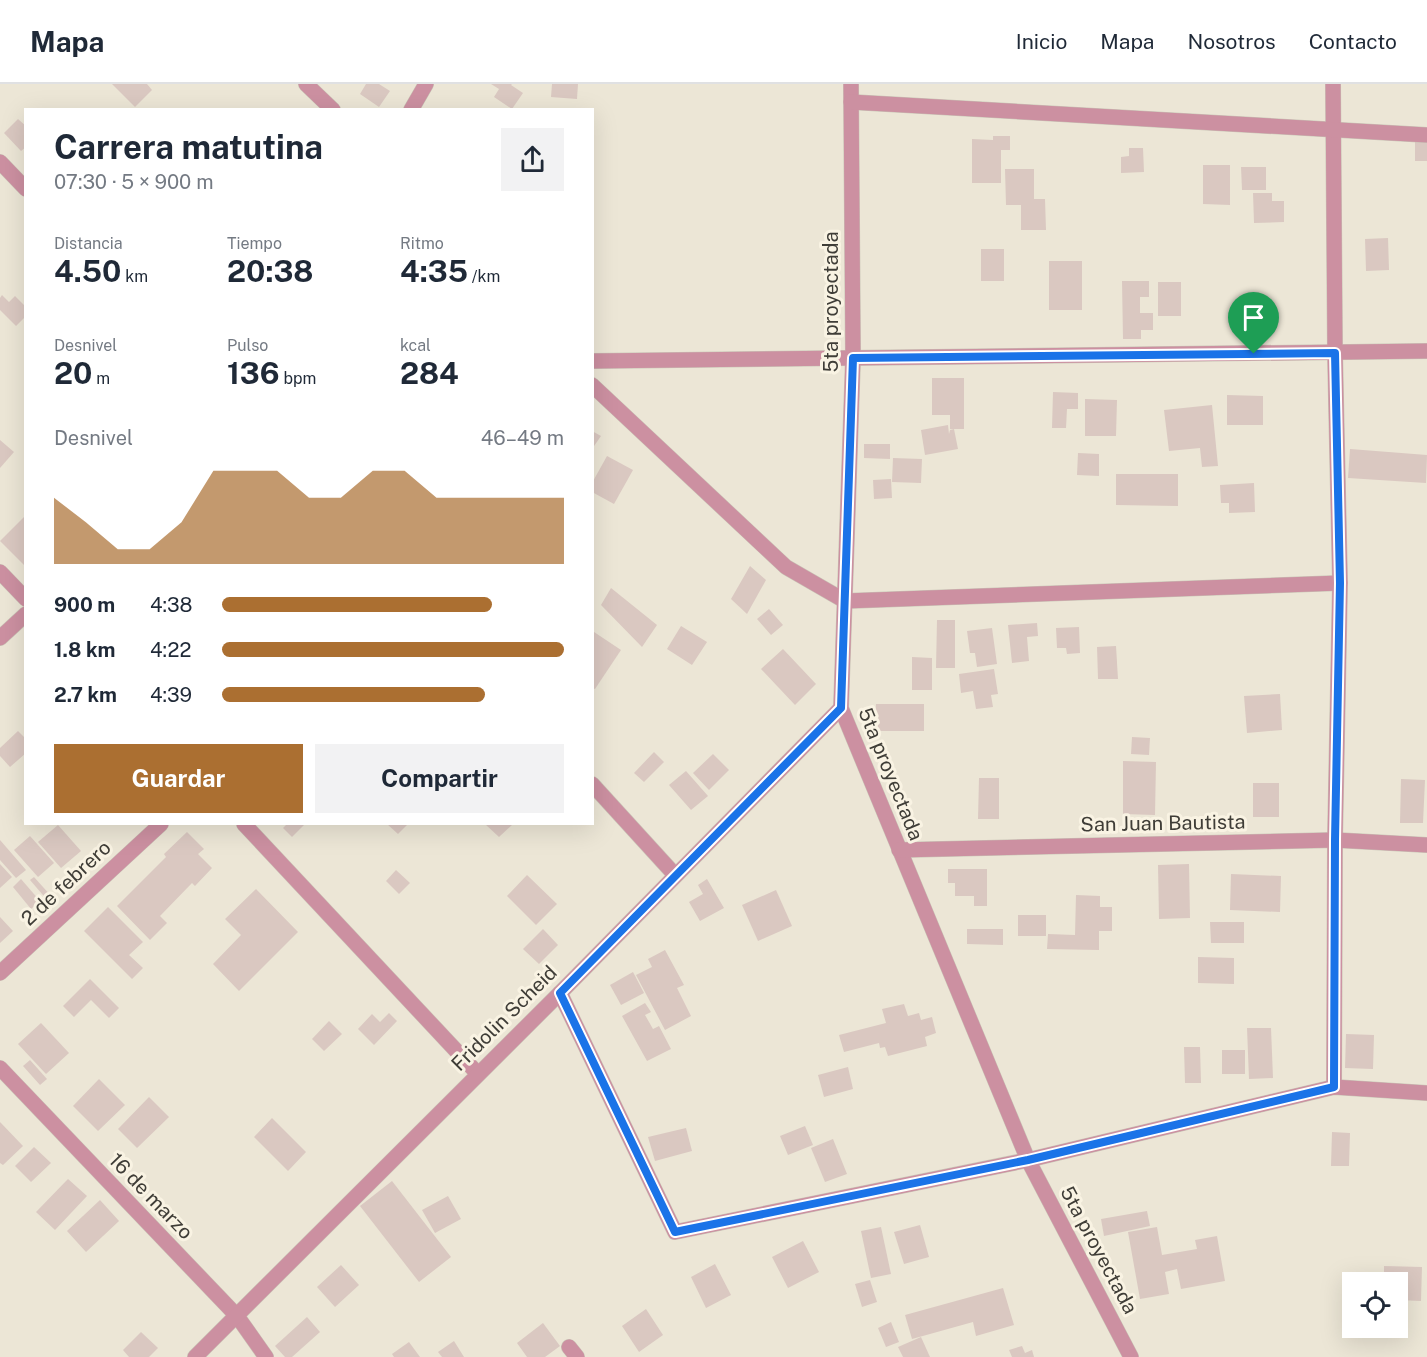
<!DOCTYPE html>
<html lang="es">
<head>
<meta charset="utf-8">
<style>
	:root { --surface:#fff; --page:#f2f2f3; --text:#1f2937; --muted:#747a83; --line:#e0e1e3; --accent:#ab6f31 }
	body { margin:0; font-family:"Public Sans",sans-serif; background:var(--page); color:var(--text); height:100vh; display:flex; flex-direction:column; font-size:22px; white-space:nowrap }
	* { box-sizing:border-box; margin:0 }
	p { font-size:20px; color:var(--muted) }
	.icon { flex:none; width:33px; height:33px; fill:none; stroke:currentColor; stroke-width:2; stroke-linecap:round; stroke-linejoin:round }
	.map { position:relative; flex:1; overflow:hidden }
	.details { position:absolute; left:24px; top:24px; width:570px; height:717px; display:flex; flex-direction:column; background:var(--surface); border-radius:0px; box-shadow:0 6px 24px #0002 }
	.details>* { flex:none }
	.controls { position:absolute; left:1342px; top:1188px; display:grid; gap:12px }
	.controls a { display:grid; place-items:center; width:66px; height:66px; border-radius:0px; background:var(--surface); box-shadow:0 6px 24px #0002; font-size:30px }
	.pin { position:absolute; display:grid; place-items:center; width:51px; height:51px; color:#fff; margin:-62px -26px; border-radius:50% 50% 50% 0; rotate:-45deg; box-shadow:0 0 6px #0007 }
	.pin .icon { rotate:45deg }
	.round { display:grid; place-items:center; flex:none; width:63px; height:63px; border-radius:0px; background:var(--page) }
	.headline { display:flex; align-items:center; justify-content:space-between; height:102px; padding:0 30px }
	h1 { font-size:33px; font-weight:700; line-height:45px }
	.metrics { display:grid; grid-template-columns:repeat(3,1fr); gap:9px; height:102px; padding:6px 30px }
	.metrics div { display:grid; align-content:center }
	.metrics b { font-size:30px; font-weight:700 }
	.metrics small { font-size:16px; font-weight:400 }
	.metrics p { font-size:16px }
	.chart { height:168px; padding:12px 30px }
	.chart p { display:flex; justify-content:space-between }
	.chart svg { width:100%; height:108px; margin-top:6px; fill:var(--accent); opacity:.7 }
	.primary-button { display:flex; gap:12px; margin-top:auto; padding:12px 30px }
	.primary-button a { flex:1; height:69px; border-radius:0px; background:var(--accent); color:#fff; font-size:24px; font-weight:700; line-height:69px; text-align:center }
	.primary-button a+a { background:var(--page); color:var(--text) }
	ul { padding:0 30px; list-style:none; font-size:20px }
	li { display:grid; grid-template-columns:96px 72px 1fr; align-items:center; height:45px }
	li i { height:15px; border-radius:8px; background:var(--accent) }
	header { display:flex; align-items:center; gap:36px; box-sizing:border-box; height:84px; padding:0 30px; background:var(--surface); border-bottom:2px solid var(--line) }
	header strong { font-size:28px }
	nav { display:flex; gap:33px; margin-inline-start:auto; font-size:21px }
	.map>svg:first-child { display:block }
	.building { fill:#dac8c1 }
	.lines { fill:none; stroke-linecap:round; stroke-linejoin:round }
	.minor-casing { stroke:#c9c4b6; stroke-width:16 }
	.minor { stroke:#cc90a1; stroke-width:15 }
	.route-casing { stroke:#fff; stroke-width:12 }
	.route { stroke:#1a73e8; stroke-width:8 }
	.labels { text-anchor:middle; stroke-width:6; stroke-linejoin:round; paint-order:stroke }
	.street-label { font-size:20px; fill:#3f3d37; stroke:#f9f3e3 }
</style>
</head>
<body>
<header>
<strong>Mapa</strong>
<nav><a>Inicio</a><a>Mapa</a><a>Nosotros</a><a>Contacto</a></nav>
</header>
<div class="map">
<svg width="1427" height="1273" viewBox="0 0 1427 1273">
	<rect width="100%" height="100%" fill="#ece6d6"/>
	<g class="building">
		<polygon points="112,0 147,0 152,6 135,23"/>
		<polygon points="366,0 379,0 390,7 379,23 360,10"/>
		<polygon points="491,0 512,0 511,1 523,9 512,25 494,13 499,5"/>
		<polygon points="552,0 578,0 577,15 551,13"/>
		<polygon points="18,35 26,42 26,63 21,67 4,49"/>
		<polygon points="993,52 1010,52 1010,66 1001,66 1001,99 972,99 972,55 993,56"/>
		<rect x="1415" y="58" width="12" height="19"/>
		<polygon points="1129,64 1143,64 1144,88 1121,89 1121,73 1129,72"/>
		<polygon points="1203,81 1230,81 1230,121 1203,120"/>
		<polygon points="1241,83 1266,83 1266,106 1242,106"/>
		<polygon points="1005,85 1034,85 1034,115 1045,115 1046,146 1021,146 1021,121 1006,121"/>
		<polygon points="1253,109 1272,109 1272,117 1284,117 1284,138 1254,139"/>
		<polygon points="1388,154 1389,186 1366,187 1365,155"/>
		<rect x="981" y="165" width="23" height="32"/>
		<rect x="1049" y="177" width="33" height="49"/>
		<polygon points="1122,197 1149,197 1149,213 1140,213 1140,229 1153,229 1153,246 1141,246 1141,255 1123,255"/>
		<rect x="1158" y="198" width="23" height="34"/>
		<polygon points="2,211 9,218 15,212 26,223 26,232 16,242 0,226 0,214"/>
		<polygon points="932,294 964,294 964,345 950,345 950,331 932,331"/>
		<polygon points="1053,308 1078,309 1078,325 1067,325 1066,344 1052,344"/>
		<polygon points="1227,311 1263,312 1263,341 1227,341"/>
		<polygon points="1085,315 1117,316 1116,352 1085,352"/>
		<polygon points="1212,321 1218,382 1202,383 1200,364 1169,367 1164,326"/>
		<polygon points="948,341 949,350 950,346 954,345 958,365 925,371 921,346"/>
		<polygon points="592,347 601,352 592,365"/>
		<polygon points="0,356 14,368 0,384"/>
		<polygon points="864,360 890,360 890,375 864,374"/>
		<polygon points="1350,365 1427,371 1426,399 1348,394"/>
		<polygon points="1078,369 1099,370 1099,392 1077,391"/>
		<polygon points="607,372 633,386 614,420 592,408 592,399"/>
		<polygon points="893,374 922,375 921,399 892,398"/>
		<polygon points="1116,390 1178,390 1178,422 1116,421"/>
		<polygon points="891,395 892,414 874,415 873,396"/>
		<polygon points="1254,399 1255,428 1229,429 1229,419 1221,419 1220,401"/>
		<polygon points="26,431 26,483 0,457"/>
		<polygon points="750,482 766,496 747,530 731,515"/>
		<polygon points="611,504 657,541 642,563 601,521"/>
		<polygon points="769,525 783,541 771,551 757,535"/>
		<polygon points="937,536 955,536 955,584 936,584"/>
		<polygon points="1037,539 1038,552 1027,553 1029,577 1012,579 1008,541"/>
		<polygon points="681,542 707,558 692,581 667,565"/>
		<polygon points="1079,543 1080,569 1067,570 1066,564 1057,564 1056,544"/>
		<polygon points="992,544 997,580 977,583 975,569 970,569 967,547"/>
		<polygon points="594,548 621,566 595,605 592,604"/>
		<polygon points="1116,562 1118,595 1098,595 1097,563"/>
		<polygon points="783,565 816,600 795,621 761,585"/>
		<polygon points="912,573 932,574 932,606 912,606"/>
		<polygon points="994,585 998,610 991,611 993,623 976,625 973,607 961,609 959,590"/>
		<polygon points="1280,610 1282,646 1247,649 1244,612"/>
		<polygon points="876,620 924,620 924,647 875,647"/>
		<polygon points="18,647 26,655 26,669 10,683 0,672 0,664"/>
		<polygon points="1132,653 1150,654 1149,671 1131,670"/>
		<polygon points="654,668 664,678 644,698 634,689"/>
		<polygon points="713,670 729,686 709,706 693,689"/>
		<polygon points="1123,677 1156,678 1155,731 1123,730"/>
		<polygon points="686,687 708,712 691,726 669,701"/>
		<polygon points="979,694 999,694 999,735 978,735"/>
		<polygon points="1401,695 1425,696 1423,739 1400,739"/>
		<rect x="1253" y="699" width="26" height="34"/>
		<polygon points="287,740 305,740 292,753 283,744"/>
		<polygon points="387,740 408,740 398,750"/>
		<polygon points="485,740 513,740 499,753"/>
		<polygon points="58,741 81,767 61,784 38,758"/>
		<polygon points="187,748 204,765 198,770 212,784 195,802 192,799 160,832 167,839 150,856 117,822 166,773 164,770"/>
		<polygon points="30,752 54,779 38,793 14,766"/>
		<polygon points="0,756 26,786 16,794 0,776"/>
		<polygon points="0,780 12,793 0,804"/>
		<polygon points="1189,780 1190,834 1159,835 1158,781"/>
		<polygon points="948,785 987,785 987,822 974,822 974,812 955,812 955,799 948,799"/>
		<polygon points="396,786 410,799 399,810 386,797"/>
		<polygon points="1231,790 1281,792 1280,828 1230,826"/>
		<polygon points="527,791 557,820 536,841 507,812"/>
		<polygon points="34,793 52,813 48,817 30,796"/>
		<polygon points="21,795 40,817 31,825 13,803"/>
		<polygon points="707,795 724,824 700,837 689,818 703,810 698,801"/>
		<polygon points="256,805 298,848 239,907 213,880 241,851 225,835"/>
		<polygon points="776,806 792,842 758,857 742,821"/>
		<polygon points="1076,811 1100,812 1100,823 1112,823 1112,847 1099,847 1099,866 1047,865 1048,850 1075,851"/>
		<polygon points="108,823 143,858 129,871 143,884 132,895 84,847"/>
		<rect x="1018" y="831" width="28" height="21"/>
		<polygon points="0,833 13,847 0,859"/>
		<polygon points="1210,838 1244,838 1244,859 1211,859"/>
		<polygon points="543,845 558,861 539,880 523,865"/>
		<polygon points="967,845 1003,845 1003,861 967,860"/>
		<polygon points="665,866 684,901 677,904 691,932 665,946 636,891 652,883 648,875"/>
		<polygon points="1198,873 1234,874 1234,900 1198,899"/>
		<polygon points="633,888 644,909 621,921 610,901"/>
		<polygon points="90,895 119,924 109,934 91,916 74,933 63,922"/>
		<polygon points="645,919 651,928 645,931 653,945 659,942 671,965 647,977 622,932"/>
		<polygon points="904,920 908,932 919,929 921,936 932,933 936,949 925,953 927,962 888,972 885,963 880,964 879,959 844,968 839,951 886,939 882,925"/>
		<polygon points="389,929 397,937 374,961 358,945 372,930 380,938"/>
		<polygon points="329,937 342,950 324,967 312,955"/>
		<polygon points="41,939 69,969 46,990 18,960"/>
		<polygon points="1247,944 1271,944 1273,994 1249,995"/>
		<polygon points="1346,950 1374,951 1373,985 1345,984"/>
		<polygon points="1184,963 1200,963 1201,999 1185,999"/>
		<rect x="1222" y="966" width="23" height="24"/>
		<polygon points="30,976 47,995 40,1001 23,982"/>
		<polygon points="848,983 853,1005 824,1013 818,991"/>
		<polygon points="99,995 125,1021 98,1047 73,1022"/>
		<polygon points="149,1013 169,1033 137,1064 118,1045"/>
		<polygon points="272,1034 306,1068 288,1087 254,1053"/>
		<polygon points="0,1038 23,1062 3,1081 0,1079"/>
		<polygon points="805,1042 813,1061 788,1071 780,1052"/>
		<polygon points="686,1044 692,1067 655,1077 648,1053"/>
		<polygon points="1332,1048 1350,1049 1349,1082 1331,1082"/>
		<polygon points="833,1055 847,1090 825,1098 811,1064"/>
		<polygon points="34,1063 51,1079 31,1098 15,1082"/>
		<polygon points="68,1095 87,1112 55,1146 36,1128"/>
		<polygon points="392,1097 451,1173 419,1198 360,1122"/>
		<polygon points="448,1112 461,1135 435,1149 422,1126"/>
		<polygon points="100,1116 119,1137 86,1168 67,1147"/>
		<polygon points="1147,1127 1150,1142 1104,1152 1101,1135"/>
		<polygon points="920,1141 929,1173 904,1180 894,1148"/>
		<polygon points="881,1143 891,1190 871,1194 861,1147"/>
		<polygon points="1157,1143 1162,1171 1197,1165 1195,1156 1217,1152 1225,1197 1181,1205 1177,1185 1165,1188 1169,1210 1140,1215 1128,1148"/>
		<polygon points="803,1157 819,1188 788,1204 772,1173"/>
		<polygon points="715,1180 731,1211 706,1224 691,1193"/>
		<polygon points="341,1181 359,1201 335,1223 317,1203"/>
		<polygon points="1384,1182 1422,1183 1421,1217 1398,1216 1398,1198 1384,1198"/>
		<polygon points="870,1196 877,1218 862,1223 855,1200"/>
		<polygon points="1003,1204 1014,1241 976,1252 973,1238 912,1255 905,1231"/>
		<polygon points="646,1225 663,1251 639,1268 622,1242"/>
		<polygon points="307,1233 320,1248 292,1273 285,1273 275,1262"/>
		<polygon points="891,1238 899,1258 886,1263 878,1244"/>
		<polygon points="543,1239 560,1262 545,1273 527,1273 517,1259"/>
		<polygon points="141,1248 158,1264 149,1273 129,1273 123,1266"/>
		<polygon points="921,1253 930,1273 903,1273 898,1263"/>
		<polygon points="454,1257 464,1273 442,1273 438,1268"/>
		<polygon points="409,1258 420,1273 394,1273 392,1270"/>
		<polygon points="1022,1262 1025,1269 1032,1266 1034,1273 1012,1273 1009,1266"/>
	</g>
	<g class="lines">
		<defs>
			<g id="minor">
				<polyline points="306,0 333,26"/>
				<polyline points="851,0 853,274 841,624 1028,1076 1131,1273"/>
				<polyline points="1333,0 1335,269 1340,499 1335,756 1334,1003"/>
				<polyline points="851,18 1427,51"/>
				<polyline points="411,26 426,0"/>
				<polyline points="0,78 26,105"/>
				<polyline points="592,277 1427,267"/>
				<polyline points="592,301 786,483 845,517 1340,499"/>
				<polyline points="0,488 26,515"/>
				<polyline points="0,554 26,530"/>
				<polyline points="592,700 675,791"/>
				<polyline points="244,740 478,990"/>
				<polyline points="899,766 1335,756 1427,761"/>
				<polyline points="0,889 161,740"/>
				<polyline points="560,909 675,1148 1028,1076 1334,1003 1427,1009"/>
				<polyline points="0,984 237,1232 266,1273"/>
				<polyline points="569,1263 577,1273"/>
				<polyline points="195,1273 560,909 841,624"/>
			</g>
		</defs>
		<use href="#minor" class="minor-casing"/>
		<use href="#minor" class="minor"/>
	</g>
	<g class="lines">
		<defs>
			<polygon id="route" points="1335,269 1340,499 1335,756 1334,1003 1028,1076 675,1148 560,909 841,624 853,274"/>
		</defs>
		<use href="#route" class="route-casing"/>
		<use href="#route" class="route"/>
	</g>
	<g class="labels">
		<g class="street-label">
			<text transform="translate(831 218) rotate(-90)" y="7">5ta proyectada</text>
			<text transform="translate(891 690) rotate(68)" y="7">5ta proyectada</text>
			<text transform="translate(1163 739) rotate(-1)" y="7">San Juan Bautista</text>
			<text transform="translate(66 799) rotate(-43)" y="7">2 de febrero</text>
			<text transform="translate(504 934) rotate(-45)" y="7">Fridolin Scheid</text>
			<text transform="translate(151 1112) rotate(46)" y="7">16 de marzo</text>
			<text transform="translate(1099 1166) rotate(62)" y="7">5ta proyectada</text>
		</g>
	</g>
</svg>
<div class="controls">
<a><svg class="icon" aria-label="locate" viewBox="0 0 24 24"><circle cx="12" cy="12" r="6"/><path d="M12 2v4M12 18v4M2 12h4M18 12h4"/></svg></a>
</div>
<div class="pin" style="left:1254px;top:270px;background:#1e9e55"><svg class="icon" aria-label="arrive" viewBox="0 0 24 24"><path d="M6 21V4h12l-3 4 3 4H6"/></svg></div>
<section class="details">
<div class="headline"><div><h1>Carrera matutina</h1><p>07:30 · 5 × 900 m</p></div><a class="round"><svg class="icon" aria-label="share" viewBox="0 0 24 24"><path d="M12 15V3M7 8l5-5 5 5M5 13v7h14v-7"/></svg></a></div>
<div class="metrics">
<div><p>Distancia</p><b>4.50<small> km</small></b></div>
<div><p>Tiempo</p><b>20:38</b></div>
<div><p>Ritmo</p><b>4:35<small> /km</small></b></div>
</div>
<div class="metrics">
<div><p>Desnivel</p><b>20<small> m</small></b></div>
<div><p>Pulso</p><b>136<small> bpm</small></b></div>
<div><p>kcal</p><b>284</b></div>
</div>
<div class="chart"><p><span>Desnivel</span>46–49 m</p>
<svg viewBox="0 0 160 44" preserveAspectRatio="none"><path d="M0 44V17L10 27L20 38L30 38L40 27L50 6L60 6L70 6L80 17L90 17L100 6L110 6L120 17L130 17L140 17L150 17L160 17V44z"/></svg>
</div>
<ul>
<li><b>900 m</b>4:38<i style="width:79%"></i></li>
<li><b>1.8 km</b>4:22<i style="width:100%"></i></li>
<li><b>2.7 km</b>4:39<i style="width:77%"></i></li>
</ul>
<div class="primary-button"><a>Guardar</a><a>Compartir</a></div>
</section>
</div>
</body>
</html>
